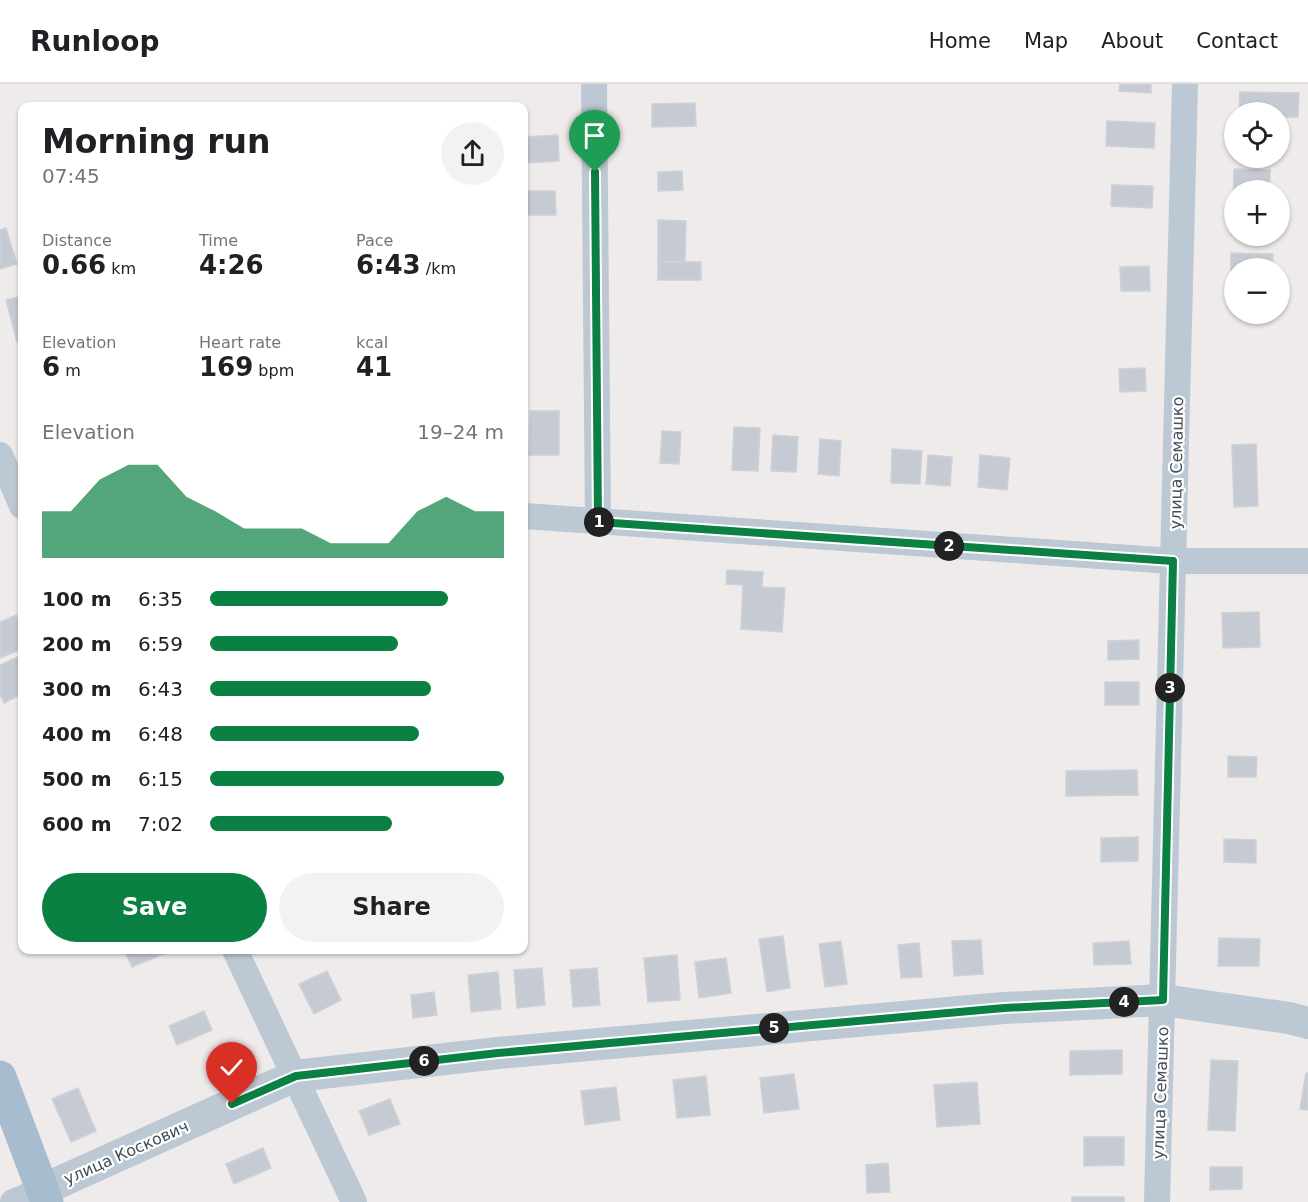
<!DOCTYPE html>
<html lang="en">
<head>
<meta charset="utf-8">
<style>
	:root { --surface:#fff; --page:#f2f2f2; --text:#202124; --muted:#757577; --line:#e0e0e0; --accent:#0b8043 }
	body { margin:0; font-family:"DejaVu Sans",sans-serif; background:var(--page); color:var(--text); height:100vh; display:flex; flex-direction:column; font-size:22px; white-space:nowrap }
	* { box-sizing:border-box; margin:0 }
	p { font-size:20px; color:var(--muted) }
	.icon { flex:none; width:33px; height:33px; fill:none; stroke:currentColor; stroke-width:2; stroke-linecap:round; stroke-linejoin:round }
	.map { position:relative; flex:1; overflow:hidden }
	.panel { position:absolute; left:18px; top:18px; width:510px; height:852px; display:flex; flex-direction:column; background:var(--surface); border-radius:12px; box-shadow:0 2px 4px #0004 }
	.panel>* { flex:none }
	.tools { position:absolute; left:1224px; top:18px; display:grid; gap:12px }
	.tools a { display:grid; place-items:center; width:66px; height:66px; border-radius:50%; background:var(--surface); box-shadow:0 2px 4px #0004; font-size:30px }
	.pin { position:absolute; display:grid; place-items:center; width:51px; height:51px; color:#fff; margin:-62px -26px; border-radius:50% 50% 50% 0; rotate:-45deg; box-shadow:0 0 6px #0007 }
	.pin .icon { rotate:45deg }
	.km { position:absolute; width:30px; height:30px; margin:-15px; border-radius:50%; background:#222; color:#fff; font-size:16px; line-height:30px; text-align:center }
	.round { display:grid; place-items:center; flex:none; width:63px; height:63px; border-radius:32px; background:var(--page) }
	.overview { display:flex; align-items:center; justify-content:space-between; height:102px; padding:0 24px }
	h1 { font-size:33px; font-weight:700; line-height:45px }
	.stats { display:grid; grid-template-columns:repeat(3,1fr); gap:9px; height:102px; padding:6px 24px }
	.stats div { display:grid; align-content:center }
	.stats b { font-size:26px; font-weight:700 }
	.stats small { font-size:16px; font-weight:400 }
	.stats p { font-size:16px }
	.chart { height:168px; padding:12px 24px }
	.chart p { display:flex; justify-content:space-between }
	.chart svg { width:100%; height:108px; margin-top:6px; fill:var(--accent); opacity:.7 }
	.action { display:flex; gap:12px; margin-top:auto; padding:12px 24px }
	.action a { flex:1; height:69px; border-radius:36px; background:var(--accent); color:#fff; font-size:24px; font-weight:700; line-height:69px; text-align:center }
	.action a+a { background:var(--page); color:var(--text) }
	ul { padding:0 24px; list-style:none; font-size:20px }
	li { display:grid; grid-template-columns:96px 72px 1fr; align-items:center; height:45px }
	li i { height:15px; border-radius:8px; background:var(--accent) }
	header { display:flex; align-items:center; gap:36px; box-sizing:border-box; height:84px; padding:0 30px; background:var(--surface); border-bottom:2px solid var(--line) }
	header strong { font-size:28px }
	nav { display:flex; gap:33px; margin-inline-start:auto; font-size:21px }
	.map>svg:first-child { display:block }
	.building { fill:#c6cad2; stroke:#ced1d8; stroke-width:1.5 }
	.lines { fill:none; stroke-linecap:round; stroke-linejoin:round }
	.minor { stroke:#bcc8d3; stroke-width:26 }
	.tertiary { stroke:#bcc8d3; stroke-width:32 }
	.primary { stroke:#a7bcce; stroke-width:33 }
	.route-casing { stroke:#fff; stroke-width:12 }
	.route { stroke:#0b8043; stroke-width:8 }
	.labels { text-anchor:middle; stroke-width:4.5; stroke-linejoin:round; paint-order:stroke }
	.street-label { font-size:16px; fill:#424f5a; stroke:#fff }
</style>
</head>
<body>
<header>
<strong>Runloop</strong>
<nav><a>Home</a><a>Map</a><a>About</a><a>Contact</a></nav>
</header>
<div class="map">
<svg width="1308" height="1118" viewBox="0 0 1308 1118">
	<rect width="100%" height="100%" fill="#efebeb"/>
	<g class="building">
		<polygon points="1120,0 1151,0 1151,9 1119,7"/>
		<polygon points="1240,8 1299,9 1298,33 1280,33 1280,28 1239,28"/>
		<polygon points="695,19 696,42 652,43 652,20"/>
		<polygon points="1107,37 1155,39 1154,64 1106,62"/>
		<polygon points="558,51 559,77 524,79 524,53"/>
		<polygon points="1234,85 1270,86 1270,106 1234,106 1234,120 1233,120"/>
		<polygon points="682,87 683,106 658,107 658,88"/>
		<polygon points="1112,101 1153,102 1152,124 1111,122"/>
		<polygon points="524,107 555,107 556,131 524,131"/>
		<polygon points="658,136 686,137 685,178 658,178"/>
		<polygon points="6,144 17,180 0,185 0,146"/>
		<polygon points="1231,169 1273,170 1272,184 1234,184 1234,204 1230,204"/>
		<rect x="658" y="178" width="43" height="18"/>
		<polygon points="1149,182 1150,207 1121,207 1120,183"/>
		<polygon points="22,212 22,257 17,258 6,216"/>
		<polygon points="1145,284 1146,307 1120,308 1119,285"/>
		<polygon points="530,327 559,327 559,371 529,371"/>
		<polygon points="734,343 760,344 758,387 732,386"/>
		<polygon points="662,347 681,348 679,380 660,379"/>
		<polygon points="773,351 798,353 796,388 771,387"/>
		<polygon points="820,355 841,357 839,392 818,390"/>
		<polygon points="1256,360 1258,422 1234,423 1232,361"/>
		<polygon points="892,365 922,367 920,400 891,399"/>
		<polygon points="928,371 952,373 950,402 926,400"/>
		<polygon points="980,371 1010,374 1007,406 978,403"/>
		<polygon points="727,486 763,488 762,503 785,504 782,548 741,545 743,501 726,500"/>
		<polygon points="1259,528 1260,563 1223,564 1222,529"/>
		<polygon points="16,531 22,547 22,565 0,574 0,538"/>
		<polygon points="1139,556 1139,575 1108,576 1108,557"/>
		<polygon points="22,571 22,610 4,619 0,610 0,581"/>
		<rect x="1105" y="598" width="34" height="23"/>
		<polygon points="1228,672 1257,673 1256,693 1228,693"/>
		<polygon points="1137,686 1138,711 1066,712 1066,687"/>
		<polygon points="1138,753 1138,777 1101,778 1101,754"/>
		<polygon points="1224,755 1256,756 1256,779 1224,778"/>
		<polygon points="783,852 790,904 767,908 759,855"/>
		<polygon points="1219,854 1260,855 1259,882 1218,882"/>
		<polygon points="981,856 983,890 954,892 952,857"/>
		<polygon points="841,857 847,900 825,903 819,860"/>
		<polygon points="1129,857 1131,880 1094,881 1093,859"/>
		<polygon points="919,859 922,893 901,894 898,861"/>
		<polygon points="124,866 173,866 132,883"/>
		<polygon points="677,871 680,916 648,918 644,874"/>
		<polygon points="726,874 731,909 699,914 695,878"/>
		<polygon points="542,884 545,921 517,924 514,886"/>
		<polygon points="597,884 600,921 573,923 570,886"/>
		<polygon points="327,887 341,916 314,930 299,900"/>
		<polygon points="498,888 501,925 471,928 468,891"/>
		<polygon points="434,908 437,931 413,934 411,911"/>
		<polygon points="204,927 212,946 177,961 169,942"/>
		<polygon points="1122,966 1122,990 1070,991 1070,967"/>
		<polygon points="1211,976 1238,977 1235,1047 1208,1046"/>
		<polygon points="1306,989 1308,989 1308,1026 1300,1025"/>
		<polygon points="794,990 799,1025 764,1029 760,994"/>
		<polygon points="706,992 710,1031 677,1034 673,996"/>
		<polygon points="977,998 980,1040 937,1043 934,1001"/>
		<polygon points="616,1003 620,1036 585,1041 581,1007"/>
		<polygon points="78,1004 96,1047 71,1058 52,1015"/>
		<polygon points="390,1015 400,1040 369,1051 359,1027"/>
		<polygon points="1084,1053 1124,1053 1124,1081 1084,1082"/>
		<polygon points="263,1064 271,1084 234,1100 226,1080"/>
		<polygon points="888,1079 890,1108 867,1109 866,1081"/>
		<polygon points="1210,1083 1242,1083 1242,1105 1210,1106"/>
		<rect x="1072" y="1113" width="52" height="5"/>
	</g>
	<g class="lines">
		<g class="minor">
			<polyline points="594,0 598,438"/>
			<polyline points="0,371 22,422"/>
			<polyline points="524,432 1173,477 1308,477"/>
			<polyline points="235,866 354,1118"/>
			<polyline points="13,1118 42,1106"/>
			<polyline points="1157,1118 1185,0"/>
		</g>
		<polyline class="tertiary" points="42,1106 295,992 498,969 1004,924 1163,916 1289,934 1308,939"/>
		<polyline class="primary" points="0,993 47,1118"/>
	</g>
	<g class="lines">
		<defs>
			<polyline id="route" points="232,1020 296,992 498,969 1004,924 1163,916 1173,477 598,438 595,88"/>
		</defs>
		<use href="#route" class="route-casing"/>
		<use href="#route" class="route"/>
	</g>
	<g class="labels">
		<g class="street-label">
			<text transform="translate(1176 379) rotate(-89)" y="6">улица Семашко</text>
			<text transform="translate(1160 1009) rotate(-88)" y="6">улица Семашко</text>
			<text transform="translate(126 1068) rotate(-24)" y="6">улица Коскович</text>
		</g>
	</g>
</svg>
<div class="tools">
<a><svg class="icon" aria-label="locate" viewBox="0 0 24 24"><circle cx="12" cy="12" r="6"/><path d="M12 2v4M12 18v4M2 12h4M18 12h4"/></svg></a>
<a>+</a>
<a>−</a>
</div>
<div class="pin" style="left:595px;top:88px;background:#1e9e55"><svg class="icon" aria-label="arrive" viewBox="0 0 24 24"><path d="M6 21V4h12l-3 4 3 4H6"/></svg></div>
<div class="pin" style="left:232px;top:1020px;background:#d93025"><svg class="icon" aria-label="check" viewBox="0 0 24 24"><path d="M5 12l5 5 9-10"/></svg></div>
<b class="km" style="left:599px;top:438px">1</b>
<b class="km" style="left:949px;top:462px">2</b>
<b class="km" style="left:1170px;top:604px">3</b>
<b class="km" style="left:1124px;top:918px">4</b>
<b class="km" style="left:774px;top:944px">5</b>
<b class="km" style="left:424px;top:977px">6</b>
<section class="panel">
<div class="overview"><div><h1>Morning run</h1><p>07:45</p></div><a class="round"><svg class="icon" aria-label="share" viewBox="0 0 24 24"><path d="M12 15V3M7 8l5-5 5 5M5 13v7h14v-7"/></svg></a></div>
<div class="stats">
<div><p>Distance</p><b>0.66<small> km</small></b></div>
<div><p>Time</p><b>4:26</b></div>
<div><p>Pace</p><b>6:43<small> /km</small></b></div>
</div>
<div class="stats">
<div><p>Elevation</p><b>6<small> m</small></b></div>
<div><p>Heart rate</p><b>169<small> bpm</small></b></div>
<div><p>kcal</p><b>41</b></div>
</div>
<div class="chart"><p><span>Elevation</span>19–24 m</p>
<svg viewBox="0 0 160 44" preserveAspectRatio="none"><path d="M0 44V25L10 25L20 12L30 6L40 6L50 19L60 25L70 32L80 32L90 32L100 38L110 38L120 38L130 25L140 19L150 25L160 25V44z"/></svg>
</div>
<ul>
<li><b>100 m</b>6:35<i style="width:81%"></i></li>
<li><b>200 m</b>6:59<i style="width:64%"></i></li>
<li><b>300 m</b>6:43<i style="width:75%"></i></li>
<li><b>400 m</b>6:48<i style="width:71%"></i></li>
<li><b>500 m</b>6:15<i style="width:100%"></i></li>
<li><b>600 m</b>7:02<i style="width:62%"></i></li>
</ul>
<div class="action"><a>Save</a><a>Share</a></div>
</section>
</div>
</body>
</html>
